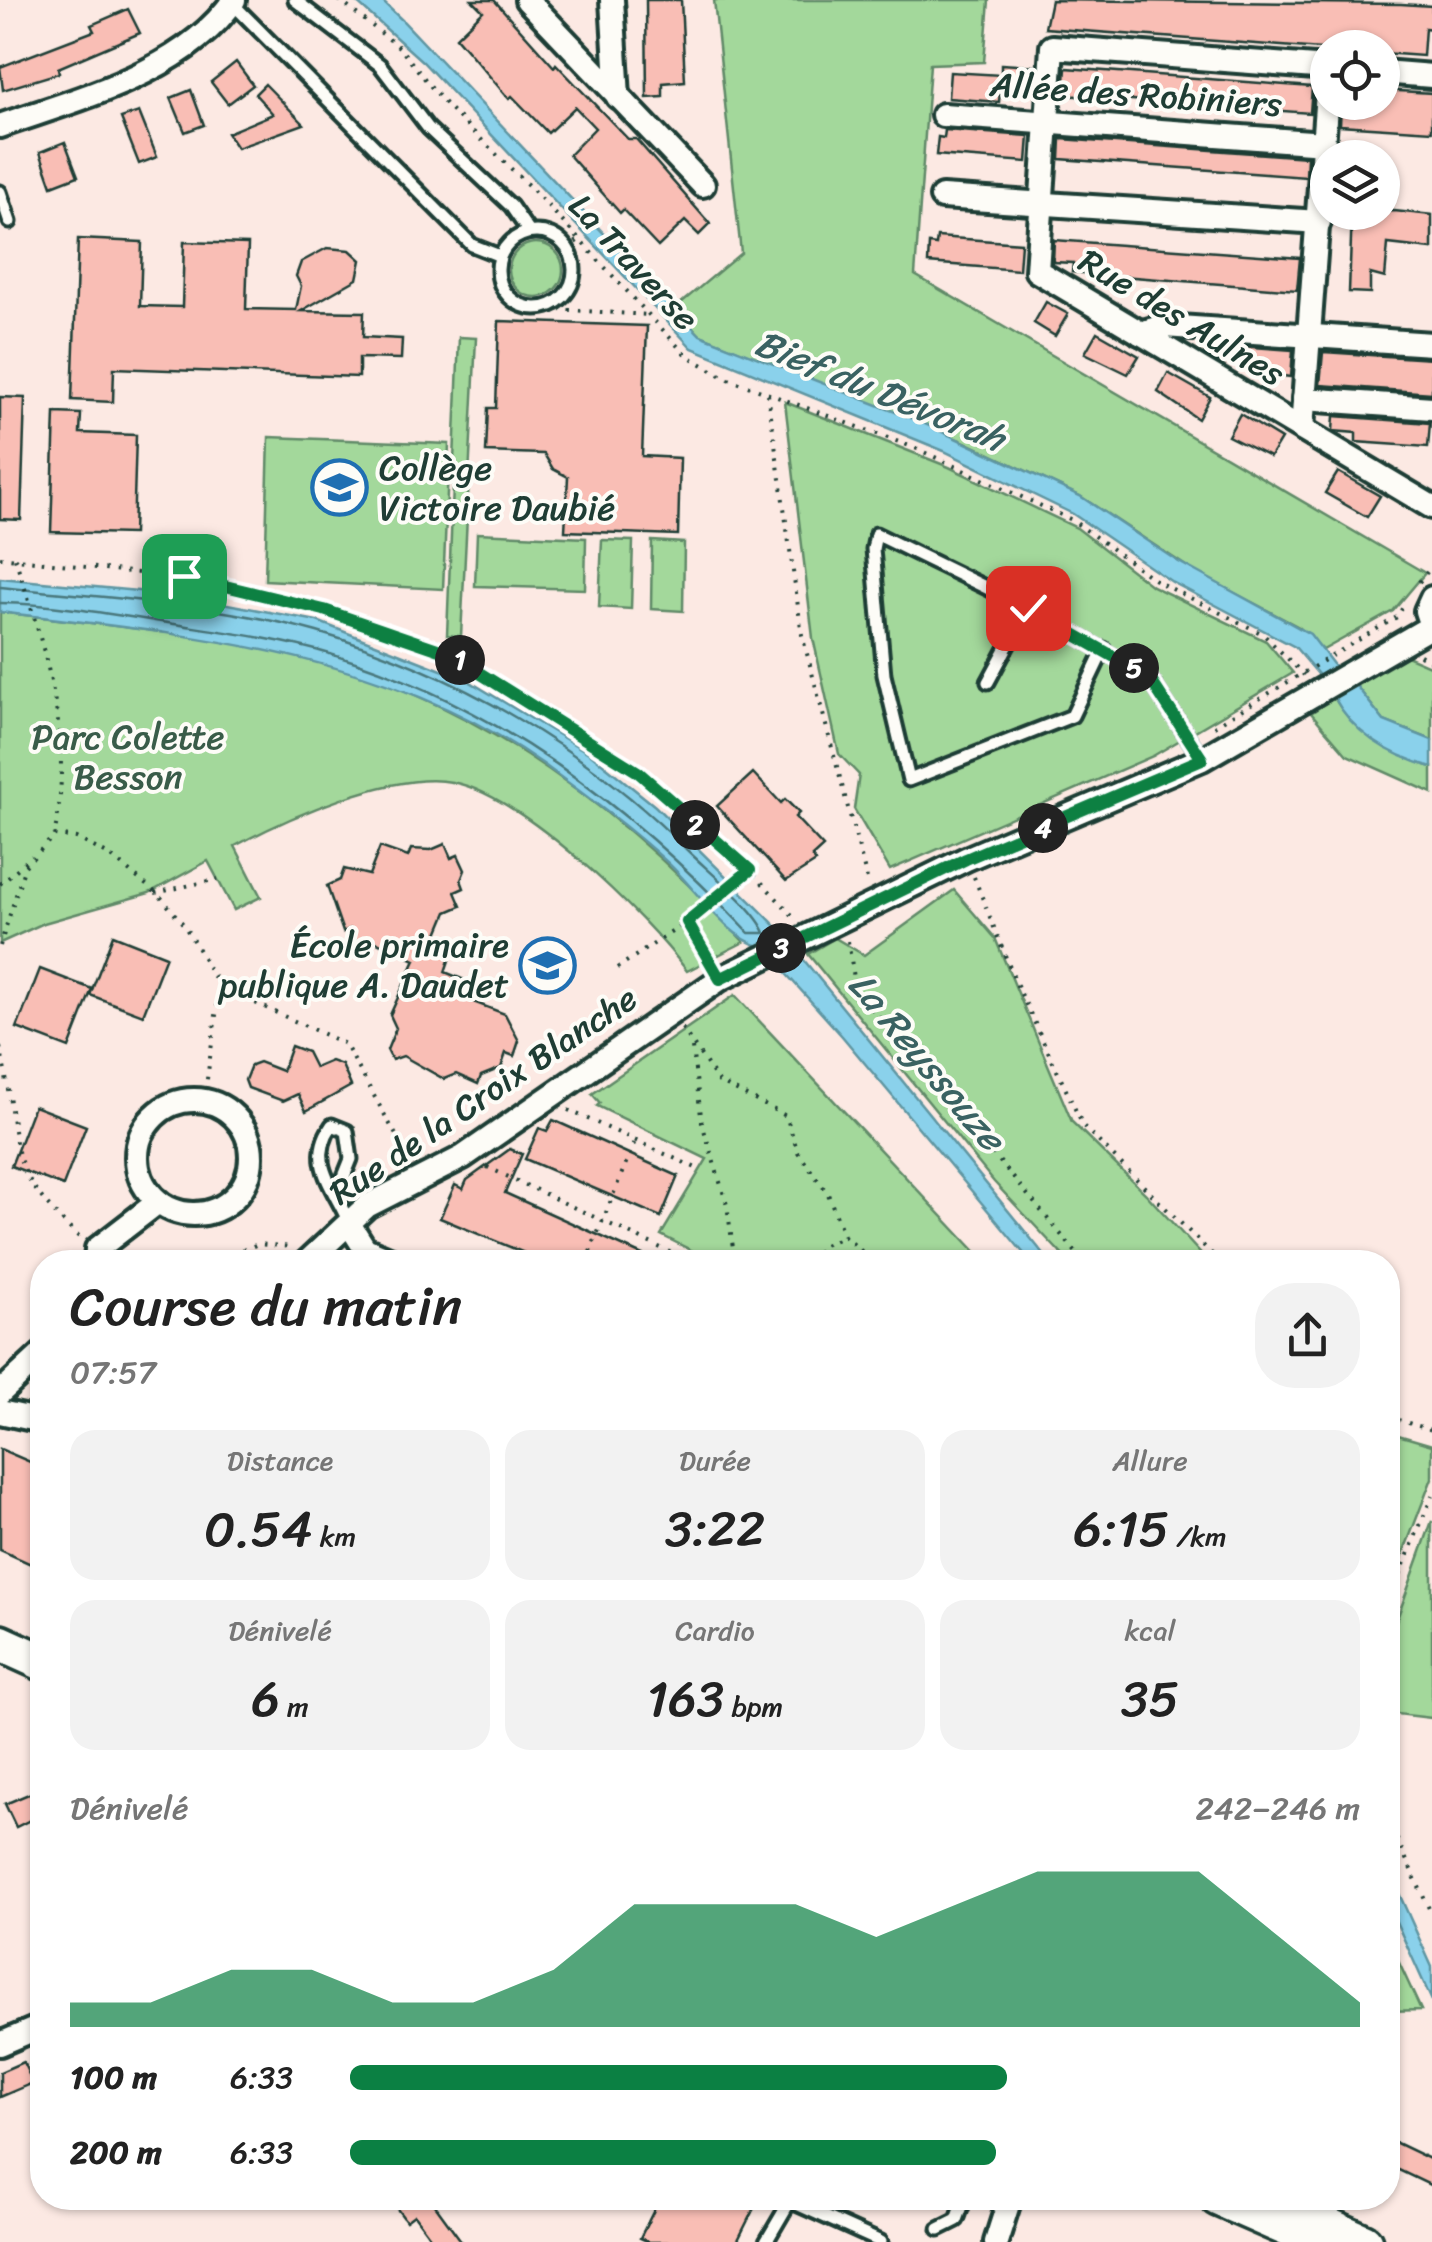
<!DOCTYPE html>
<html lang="fr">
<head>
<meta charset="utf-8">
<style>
	:root { --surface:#fff; --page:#f2f2f2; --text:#222; --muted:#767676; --accent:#0b8043 }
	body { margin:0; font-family:Sriracha,sans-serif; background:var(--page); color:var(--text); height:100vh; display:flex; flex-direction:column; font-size:38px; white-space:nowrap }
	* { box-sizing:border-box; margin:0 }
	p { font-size:32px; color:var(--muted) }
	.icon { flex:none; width:55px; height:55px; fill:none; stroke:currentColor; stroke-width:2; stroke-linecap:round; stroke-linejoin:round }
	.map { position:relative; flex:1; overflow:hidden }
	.sheet { position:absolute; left:30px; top:1250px; width:1370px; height:960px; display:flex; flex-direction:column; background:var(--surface); border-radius:40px; box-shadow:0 2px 8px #0004 }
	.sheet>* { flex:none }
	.buttons { position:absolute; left:1310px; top:30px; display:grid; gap:20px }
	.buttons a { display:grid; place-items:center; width:90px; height:90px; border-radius:50%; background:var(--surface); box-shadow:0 2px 8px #0004; font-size:50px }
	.pin { position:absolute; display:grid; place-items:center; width:85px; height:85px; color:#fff; margin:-42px; border-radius:20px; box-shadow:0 5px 15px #0006 }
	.km { position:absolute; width:50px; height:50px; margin:-25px; border-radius:50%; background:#222; color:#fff; font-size:28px; line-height:50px; text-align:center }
	.round { display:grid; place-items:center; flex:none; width:105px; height:105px; border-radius:40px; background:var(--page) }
	.headline { display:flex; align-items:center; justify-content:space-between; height:170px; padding:0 40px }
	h1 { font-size:55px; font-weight:600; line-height:75px }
	.figures { display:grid; grid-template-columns:repeat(3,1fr); gap:15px; height:170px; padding:10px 40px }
	.figures div { display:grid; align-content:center; border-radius:25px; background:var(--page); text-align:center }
	.figures b { font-size:50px; font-weight:600 }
	.figures small { font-size:28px; font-weight:400 }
	.figures p { font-size:28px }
	.chart { height:280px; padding:20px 40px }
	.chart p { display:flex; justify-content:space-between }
	.chart svg { width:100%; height:180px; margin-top:10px; fill:var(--accent); opacity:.7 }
	ul { padding:0 40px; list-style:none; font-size:32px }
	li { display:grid; grid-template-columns:160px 120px 1fr; align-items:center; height:75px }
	li i { height:25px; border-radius:12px; background:var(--accent) }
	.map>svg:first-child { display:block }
	.green { fill:#a3d89b; stroke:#618a68; stroke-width:2.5 }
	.water { fill:#8ad1eb; stroke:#5f96a2; stroke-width:2.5 }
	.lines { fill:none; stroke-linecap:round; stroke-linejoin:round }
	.shore { stroke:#4a787d; stroke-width:2.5 }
	.building { fill:#f9beb5; stroke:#1f3d34; stroke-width:2.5 }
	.service-casing { stroke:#1f3d34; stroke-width:19 }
	.minor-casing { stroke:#1f3d34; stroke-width:30 }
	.primary-casing { stroke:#1f3d34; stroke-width:42 }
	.path { stroke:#1f3d34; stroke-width:4; stroke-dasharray:2.5 8; stroke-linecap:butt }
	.service { stroke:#fdfcf7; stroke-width:11 }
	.minor { stroke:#fdfcf7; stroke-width:22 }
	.primary { stroke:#fdfcf7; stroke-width:35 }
	.route-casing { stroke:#fff; stroke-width:20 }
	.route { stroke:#0b8043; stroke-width:12 }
	.labels { text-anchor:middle; stroke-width:8; stroke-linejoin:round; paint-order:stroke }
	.street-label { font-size:35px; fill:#1f3d34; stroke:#fdfcf7 }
	.poi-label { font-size:35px; fill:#1f3d34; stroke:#fdfcf7; text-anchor:start }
	.park-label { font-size:35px; fill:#395c49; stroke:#fdfcf7 }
	.water-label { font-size:38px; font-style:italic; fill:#3a6262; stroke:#fdfcf7 }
</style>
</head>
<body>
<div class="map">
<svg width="1432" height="2242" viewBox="0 0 1432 2242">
	<rect width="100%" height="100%" fill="#fce9e3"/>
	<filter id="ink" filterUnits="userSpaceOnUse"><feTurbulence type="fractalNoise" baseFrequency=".01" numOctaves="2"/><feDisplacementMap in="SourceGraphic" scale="20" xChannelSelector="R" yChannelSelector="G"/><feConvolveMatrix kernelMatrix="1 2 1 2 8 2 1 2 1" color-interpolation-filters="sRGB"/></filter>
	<g filter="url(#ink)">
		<g class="green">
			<polygon points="714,0 989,0 984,62 930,64 915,275 1425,573 1393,611 1323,650 1299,627 1195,572 1080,496 965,442 700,335 675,308 741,253"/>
			<circle cx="536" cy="270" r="27"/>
			<polygon points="459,337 476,338 461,636 447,635"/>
			<polygon points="785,402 949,467 1077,528 1152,586 1266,641 1293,673 1153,756 890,870 854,809 859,775 839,754 813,638"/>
			<polygon points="269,437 449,444 443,589 265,580"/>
			<polygon points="477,533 586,538 585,589 475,586"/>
			<polygon points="602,540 633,541 631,609 599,607"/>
			<polygon points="652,541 684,543 683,611 651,609"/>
			<path d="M0,612C103,625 208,634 309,659C482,701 626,814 744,942L687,971C645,915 522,795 452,782C392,771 287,818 235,846L261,897L234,910L208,861L149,893L44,923L0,943Z"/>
			<polygon points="1404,655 1432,667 1432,740 1384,721 1354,683"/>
			<path d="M1334,697C1352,731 1396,757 1432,767V793L1347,755L1311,713Z"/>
			<polygon points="954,890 995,938 1072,1122 1146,1194 1208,1262 1069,1262 994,1182 808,954 835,938 864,955"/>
			<polygon points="735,995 985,1262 715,1262 661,1235 707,1159 597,1106 600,1103 592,1094"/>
			<polygon points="1388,1432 1432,1445 1432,1478 1388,1593"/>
			<polygon points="1432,1521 1432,1718 1388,1713 1388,1644"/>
			<polygon points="1388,1939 1421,2010 1388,2011"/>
		</g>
		<g class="water">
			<polygon points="354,0 381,0 402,20 700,335 921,422 1080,496 1177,561 1310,634 1339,672 1323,680 1295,647 1172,582 1073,514 944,451 692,348 423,62"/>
			<path d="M0,578L180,595L317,621L467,680L592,755L655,806L777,927L1050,1262H1031L842,1036L762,947C725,937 697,890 668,863C629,827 585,795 543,764C384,651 187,635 0,612Z"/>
			<path d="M1354,683L1384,721L1432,740V767C1392,756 1354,735 1334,697Z"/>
			<polygon points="1388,1869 1432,1967 1432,2001 1388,1904"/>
		</g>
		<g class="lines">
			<path class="shore" d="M0,587C105,598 214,603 317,632C454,671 587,749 687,850C707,870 757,910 765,933H749C631,808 498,704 330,654C280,639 226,632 174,624C117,615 57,604 0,603"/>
		</g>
		<g class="building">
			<polygon points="472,0 494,0 554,67 556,64 628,139 636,139 710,224 699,235 685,221 658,247 623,210 620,213 569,155 595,128 575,107 548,133 512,96 509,99 456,37 483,11"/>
			<polygon points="646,0 681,0 685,81 663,83 663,97 647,98"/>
			<polygon points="1051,0 1401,4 1432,6 1432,29 1425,28 1423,56 1382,53 1382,48 1321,49 1045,28"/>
			<polygon points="128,9 140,33 58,68 59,73 3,90 0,67 94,31 91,25"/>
			<polygon points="236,62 253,85 228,104 211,82"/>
			<polygon points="1001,64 1034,66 1032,93 1000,90 999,102 948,98 950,72 1001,75"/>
			<polygon points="1066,68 1312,87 1310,113 1064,95"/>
			<polygon points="265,84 304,124 237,148 227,133 273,114 255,94"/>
			<polygon points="191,90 204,125 185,132 171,98"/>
			<polygon points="1382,90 1432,93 1432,131 1340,125 1341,102 1382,102"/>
			<polygon points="139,112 157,157 139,164 121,118"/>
			<polygon points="945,130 1029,136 1027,162 936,155 938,137 944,138"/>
			<polygon points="1061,139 1307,157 1306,177 1060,159"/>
			<polygon points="65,142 78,176 52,186 40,152"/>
			<polygon points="1394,211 1432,215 1432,249 1388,244 1385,278 1370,274 1370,293 1349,292 1352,212"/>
			<polygon points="937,237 1021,243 1019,270 928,263 929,244 936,245"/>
			<polygon points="78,239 142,242 140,306 182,307 184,242 248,244 246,309 296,310 301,286 296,276 301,262 327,248 350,250 361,260 357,279 301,311 364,312 363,337 402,339 401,359 359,358 359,377 114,368 113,402 72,400"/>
			<polygon points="1054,240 1300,258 1297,290 1072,272 1073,263 1053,262"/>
			<polygon points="1046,302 1068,314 1055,336 1034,323"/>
			<polygon points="499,321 647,326 642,456 680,458 678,535 565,531 568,477 553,469 544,454 486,452 488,408 496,408"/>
			<polygon points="1097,332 1139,356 1128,374 1085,353"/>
			<polygon points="1212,344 1293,350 1291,377 1250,372 1251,364 1217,361 1211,357"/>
			<polygon points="1323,352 1432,359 1432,393 1320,385"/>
			<polygon points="1168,373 1210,397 1198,419 1158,392"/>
			<polygon points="0,397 25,398 21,520 0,519"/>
			<polygon points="55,413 81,414 80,433 136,435 133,534 51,532"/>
			<polygon points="1240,414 1281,439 1270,457 1228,436"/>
			<polygon points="1334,416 1430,423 1428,447 1356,442 1356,433 1333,431"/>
			<polygon points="1338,472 1380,496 1367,517 1325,493"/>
			<polygon points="753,773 781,803 785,799 799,813 795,817 823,847 812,857 816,862 786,881 717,806"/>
			<polygon points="445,844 451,858 458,855 465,870 461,880 464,888 455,892 461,906 447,912 437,936 455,943 445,972 474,984 468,1000 505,1014 519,1041 514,1056 506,1053 501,1068 481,1076 478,1084 456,1074 444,1079 403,1056 392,1060 387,1050 396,1028 390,1015 415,960 369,938 356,943 350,929 343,932 327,886 340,880 344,869 369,875 380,847 408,857 411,849 431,850"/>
			<polygon points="113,935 166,956 143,1015 90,995"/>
			<polygon points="40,969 92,989 69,1048 17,1028"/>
			<polygon points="291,1046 307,1052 315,1068 331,1061 342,1065 351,1086 306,1111 298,1094 283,1101 248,1088 245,1080 251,1065 259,1062 282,1071"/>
			<polygon points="34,1106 86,1126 63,1186 11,1166"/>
			<polygon points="553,1120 678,1176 661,1217 525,1159 539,1128 547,1131"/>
			<polygon points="510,1149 522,1154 505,1193 658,1262 546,1262 440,1218 455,1185 463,1189 467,1180"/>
			<polygon points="0,1449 42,1467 42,1569 0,1550"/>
			<polygon points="38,1790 42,1814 16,1827 5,1804"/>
			<polygon points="23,2062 33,2083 0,2097 0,2072"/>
			<polygon points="1388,2139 1432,2160 1432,2186 1388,2165"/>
			<polygon points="389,2198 430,2198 462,2242 434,2242 414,2215 406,2221"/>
			<polygon points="660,2198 759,2198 737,2242 649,2242 640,2238"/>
		</g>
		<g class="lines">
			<defs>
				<g id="service">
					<polyline points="295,0 380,65 428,128 511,206 529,232"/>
					<polyline points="232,3 472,245 500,256"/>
					<polyline points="0,192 10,222"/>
					<circle cx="536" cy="270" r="38"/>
					<polyline points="1104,649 1072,716 909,780 884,675 873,549 876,534 1028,608 1148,676 1202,759"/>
					<polyline points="988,682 1028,608"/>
					<path d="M337,1194L351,1159L347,1131L332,1125C306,1163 335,1188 350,1225"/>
					<polyline points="939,2229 957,2220 965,2198"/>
					<polyline points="766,2242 790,2201 881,2242"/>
				</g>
				<g id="minor">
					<polyline points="527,0 703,185"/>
					<polyline points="612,0 618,97"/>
					<polyline points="1328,68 1052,47 1037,271 1432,507"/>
					<polyline points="1382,72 1432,76"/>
					<polyline points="943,115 1324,143"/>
					<path d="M0,126C80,98 183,73 234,0"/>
					<polyline points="942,197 1319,222"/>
					<polyline points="1140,333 1164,326 1432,344"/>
					<polyline points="1304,399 1432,408"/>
					<polyline points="1302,429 1328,79"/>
					<polyline points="1432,598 1426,611 1432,629"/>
					<circle cx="194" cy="1157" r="57"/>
					<polyline points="350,1225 365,1249 396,1262"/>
					<polyline points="96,1262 97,1249 158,1202"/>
					<polyline points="307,1262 367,1206 463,1157 720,979 966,859 1202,759 1430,627"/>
					<polyline points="0,1393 42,1354"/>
					<polyline points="0,1412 42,1421"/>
					<polyline points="0,2044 42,2026"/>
					<polyline points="996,2242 1010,2198"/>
				</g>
				<g id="primary">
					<polyline points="0,1643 42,1662"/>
					<polyline points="1218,2198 1319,2242"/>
					<polyline points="1297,2212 1364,2242"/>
				</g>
			</defs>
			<use href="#service" class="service-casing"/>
			<use href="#minor" class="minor-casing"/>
			<use href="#primary" class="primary-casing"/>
			<g class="path">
				<polyline points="339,0 399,47 446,105 537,194 686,355 726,378 915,448 1072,520 1158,582 1263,634 1304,675"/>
				<polyline points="567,249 579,240"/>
				<polyline points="537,308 649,315"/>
				<polyline points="768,394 802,635 868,883"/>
				<polyline points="0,557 217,582 368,623 446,652 638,772 750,870 795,918"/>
				<path d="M15,558C45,649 75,739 54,836"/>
				<polyline points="1419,582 1432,566"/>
				<polyline points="1420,655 1432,662"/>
				<polyline points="1214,726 1397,617 1406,602"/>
				<polyline points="974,877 1016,983 1083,1126 1220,1262"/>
				<polyline points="0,884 32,856"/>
				<polyline points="155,893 218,879"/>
				<polyline points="848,941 856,990 1084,1262"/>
				<polyline points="0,946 25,866 55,835 76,838 109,855 160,896 184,925 220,987 345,1044 410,1160"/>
				<polyline points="713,962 687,922 750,870"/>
				<polyline points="617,968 687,922"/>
				<polyline points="682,1028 719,1082 786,1116 798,1152 828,1194 844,1236 824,1245 806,1262"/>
				<path d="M0,1047C24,1156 0,1163 81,1239"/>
				<polyline points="692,1048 702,1123 727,1205 735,1262"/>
				<polyline points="204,1100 220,987"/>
				<polyline points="568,1110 696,1168"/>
				<polyline points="487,1167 691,1262"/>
				<polyline points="844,1236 874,1262"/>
				<polyline points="214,1262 258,1244 293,1247"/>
				<polyline points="586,1262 635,1141"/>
				<polyline points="1388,1417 1432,1430"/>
				<polyline points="1388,1604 1432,1496"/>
				<polyline points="1388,1820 1432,1915"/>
			</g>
			<use href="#service" class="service"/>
			<use href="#minor" class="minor"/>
			<use href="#primary" class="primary"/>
		</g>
	</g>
	<g class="lines" filter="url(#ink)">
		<defs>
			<polyline id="route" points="184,576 324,610 446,652 638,772 750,870 687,922 720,979 966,859 1202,759 1148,676 1028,608"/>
		</defs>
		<use href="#route" class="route-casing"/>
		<use href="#route" class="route"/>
	</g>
	<defs>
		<symbol id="school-ring" viewBox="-11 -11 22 22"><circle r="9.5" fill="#fdfcf7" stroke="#1f6fb2" stroke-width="1.5"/><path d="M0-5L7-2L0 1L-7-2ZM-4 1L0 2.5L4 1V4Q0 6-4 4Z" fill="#1f6fb2"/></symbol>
	</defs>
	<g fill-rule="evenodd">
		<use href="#school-ring" x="308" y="456" width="63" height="63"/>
		<use href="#school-ring" x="516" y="934" width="63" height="63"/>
	</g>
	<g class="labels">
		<g class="street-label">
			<text transform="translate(1136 94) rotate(4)" y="12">Allée des Robiniers</text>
			<text transform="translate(634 262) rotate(47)" y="12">La Traverse</text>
			<text transform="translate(1182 317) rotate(31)" y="12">Rue des Aulnes</text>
			<text transform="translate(483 1095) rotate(-34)" y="12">Rue de la Croix Blanche</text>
		</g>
		<g class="poi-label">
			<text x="379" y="480">Collège<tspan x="379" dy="40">Victoire Daubié</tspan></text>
			<text x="509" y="957" text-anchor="end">École primaire<tspan x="509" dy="40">publique A. Daudet</tspan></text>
		</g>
		<g class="park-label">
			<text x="128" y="749">Parc Colette<tspan x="128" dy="40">Besson</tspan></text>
		</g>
		<g class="water-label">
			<text transform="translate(880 390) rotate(22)" y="13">Bief du Dévorah</text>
			<text transform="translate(927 1061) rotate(50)" y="13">La Reyssouze</text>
		</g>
	</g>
</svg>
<div class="buttons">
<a><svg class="icon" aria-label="locate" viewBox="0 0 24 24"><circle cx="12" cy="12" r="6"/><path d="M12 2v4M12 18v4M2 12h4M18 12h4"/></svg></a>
<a><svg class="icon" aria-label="layers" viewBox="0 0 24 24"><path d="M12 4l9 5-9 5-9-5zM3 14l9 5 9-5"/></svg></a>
</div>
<div class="pin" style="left:184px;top:576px;background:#1e9e55"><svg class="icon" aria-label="arrive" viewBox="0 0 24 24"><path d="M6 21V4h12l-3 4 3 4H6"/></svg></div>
<div class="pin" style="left:1028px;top:608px;background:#d93025"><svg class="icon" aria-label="check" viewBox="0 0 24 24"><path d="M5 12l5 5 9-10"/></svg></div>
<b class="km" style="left:460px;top:660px">1</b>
<b class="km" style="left:695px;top:825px">2</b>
<b class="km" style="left:781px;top:948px">3</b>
<b class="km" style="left:1043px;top:828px">4</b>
<b class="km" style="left:1134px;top:668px">5</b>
<section class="sheet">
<div class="headline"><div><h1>Course du matin</h1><p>07:57</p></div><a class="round"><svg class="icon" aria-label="share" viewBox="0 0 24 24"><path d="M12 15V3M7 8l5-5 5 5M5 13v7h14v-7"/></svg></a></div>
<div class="figures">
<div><p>Distance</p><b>0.54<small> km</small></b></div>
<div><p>Durée</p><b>3:22</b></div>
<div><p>Allure</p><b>6:15<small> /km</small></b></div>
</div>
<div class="figures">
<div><p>Dénivelé</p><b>6<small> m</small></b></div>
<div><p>Cardio</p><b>163<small> bpm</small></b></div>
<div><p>kcal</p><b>35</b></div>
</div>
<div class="chart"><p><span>Dénivelé</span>242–246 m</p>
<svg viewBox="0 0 160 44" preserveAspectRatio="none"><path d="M0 44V38L10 38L20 30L30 30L40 38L50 38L60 30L70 14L80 14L90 14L100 22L110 14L120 6L130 6L140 6L150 22L160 38V44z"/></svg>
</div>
<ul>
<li><b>100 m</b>6:33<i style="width:65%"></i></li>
<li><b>200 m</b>6:33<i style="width:64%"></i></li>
</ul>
</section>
</div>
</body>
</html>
